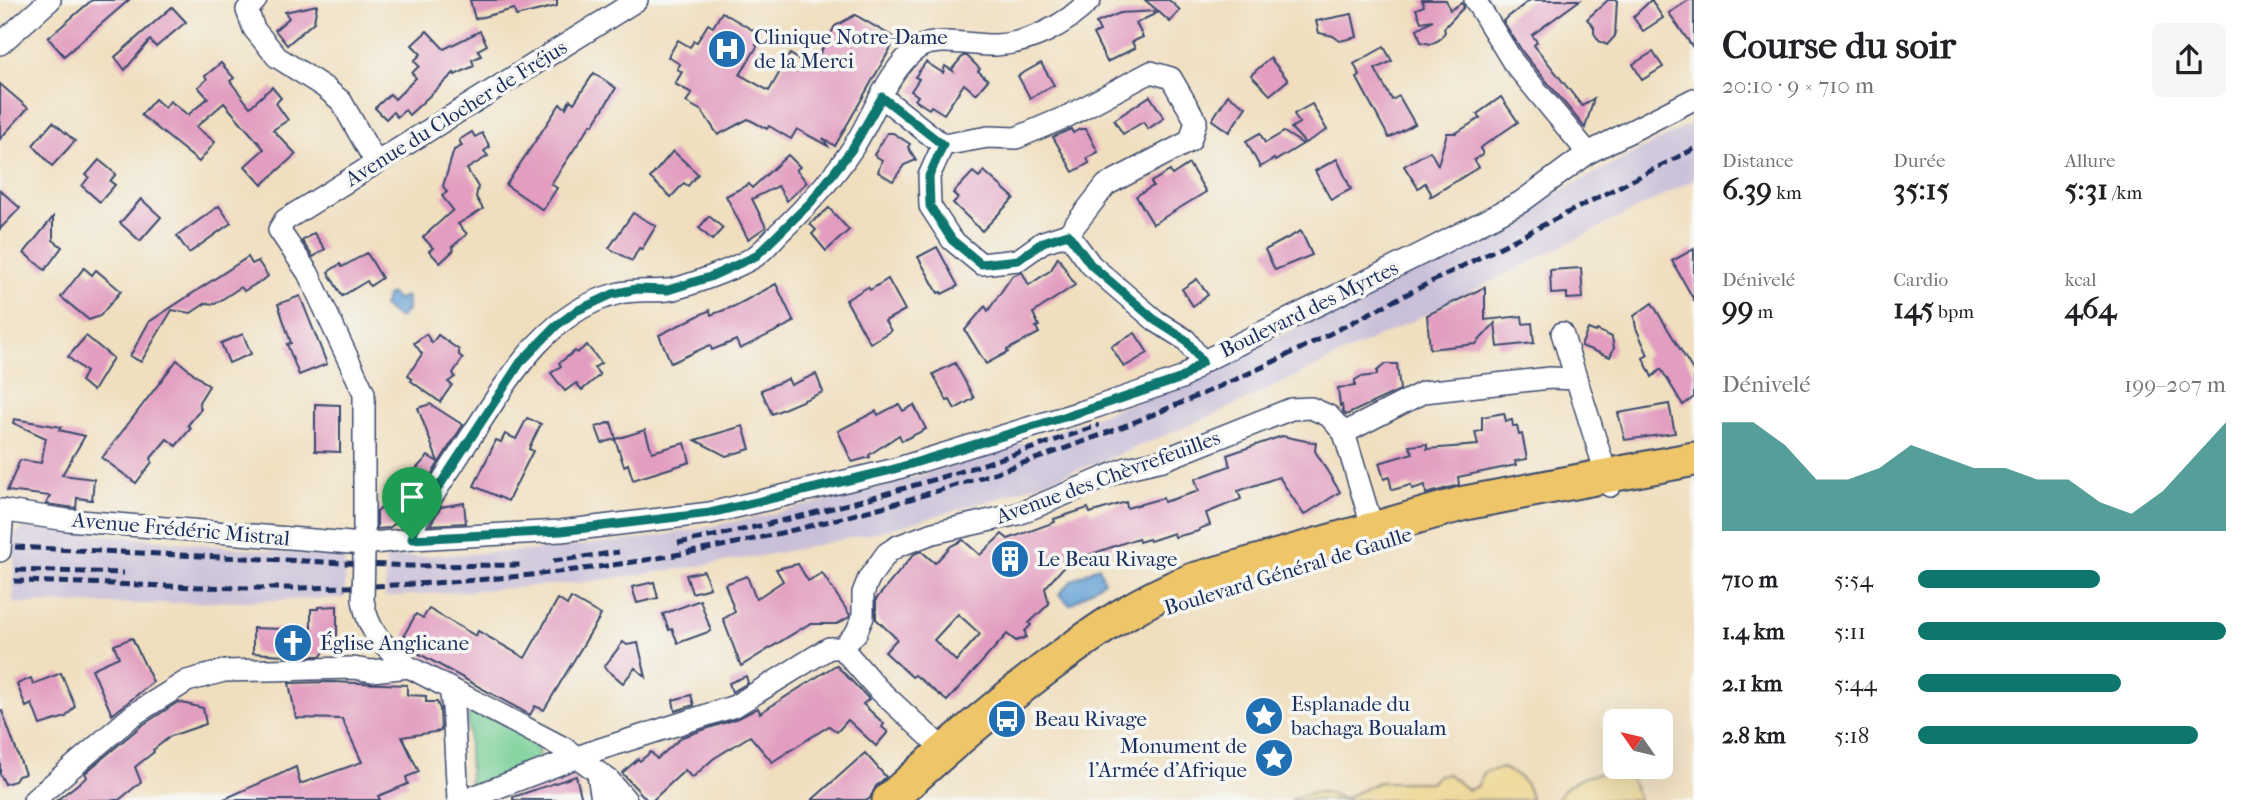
<!DOCTYPE html>
<html lang="fr">
<head>
<meta charset="utf-8">
<style>
	:root { --surface:#fff; --page:#f6f6f6; --text:#202124; --muted:#757577; --accent:#0f766e }
	body { margin:0; font-family:"IM FELL French Canon",serif; background:var(--page); color:var(--text); height:100vh; display:flex; flex-direction:column; font-size:26px; white-space:nowrap }
	* { box-sizing:border-box; margin:0 }
	p { font-size:23px; color:var(--muted) }
	.icon { flex:none; width:38px; height:38px; fill:none; stroke:currentColor; stroke-width:2; stroke-linecap:round; stroke-linejoin:round }
	.map { position:relative; flex:1; overflow:hidden }
	.side { display:flex; flex-direction:column; background:var(--surface); width:560px }
	.side>* { flex:none }
	.needle { width:46px; rotate:304deg }
	.tools { position:absolute; left:1603px; top:709px; display:grid; gap:14px }
	.tools a { display:grid; place-items:center; width:70px; height:70px; border-radius:10px; background:var(--surface); box-shadow:0 7px 28px #0002; font-size:35px }
	.pin { position:absolute; display:grid; place-items:center; width:60px; height:60px; color:#fff; margin:-72px -30px; border-radius:50% 50% 50% 0; rotate:-45deg; box-shadow:0 0 7px #0007 }
	.pin .icon { rotate:45deg }
	.round { display:grid; place-items:center; flex:none; width:74px; height:74px; border-radius:10px; background:var(--page) }
	.summary { display:flex; align-items:center; justify-content:space-between; height:119px; padding:0 28px }
	h1 { font-size:38px; font-weight:700; line-height:52px }
	.metrics { display:grid; grid-template-columns:repeat(3,1fr); gap:10px; height:119px; padding:7px 28px }
	.metrics div { display:grid; align-content:center }
	.metrics b { font-size:30px; font-weight:700 }
	.metrics small { font-size:19px; font-weight:400 }
	.metrics p { font-size:19px }
	.chart { height:196px; padding:14px 28px }
	.chart p { display:flex; justify-content:space-between }
	.chart svg { width:100%; height:126px; margin-top:7px; fill:var(--accent); opacity:.7 }
	ul { padding:0 28px; list-style:none; font-size:23px }
	li { display:grid; grid-template-columns:112px 84px 1fr; align-items:center; height:52px }
	li i { height:18px; border-radius:9px; background:var(--accent) }
	main { display:flex; flex:1; min-height:0 }
	.map>svg:first-child { display:block }
	.industrial { fill:#c9bfd8 }
	.green { fill:#74ce94; stroke:#487e79; stroke-width:2 }
	.sand { fill:#eeda9e; stroke:#84847e; stroke-width:2 }
	.water { fill:#629fd3; stroke:#3e6798; stroke-width:2 }
	.building { fill:#e29dc0; fill-rule:evenodd }
	.lines { fill:none; stroke-linecap:round; stroke-linejoin:round }
	.minor-casing { stroke:#3b496d; stroke-width:24 }
	.primary-casing { stroke:#3b496d; stroke-width:37 }
	.minor { stroke:#fff; stroke-width:21 }
	.primary { stroke:#eec569; stroke-width:33 }
	.rail { stroke:#1b2f5e; stroke-width:5; stroke-dasharray:10 5; stroke-linecap:butt }
	.minor-bridge-casing { stroke:#3b496d; stroke-width:24; stroke-linecap:butt }
	.minor-bridge { stroke:#fff; stroke-width:21 }
	.route-casing { stroke:#fff; stroke-width:14 }
	.route { stroke:#0f766e; stroke-width:9 }
	.labels { text-anchor:middle; stroke-width:7; stroke-linejoin:round; paint-order:stroke }
	.poi-label { font-size:21px; fill:#1b2f5e; stroke:#f6f6f2; text-anchor:start }
	.street-label { font-size:21px; fill:#1b2f5e; stroke:#f6f6f2 }
</style>
</head>
<body>
<main>
<div class="map">
<svg width="1694" height="800" viewBox="0 0 1694 800">
	<rect width="100%" height="100%" fill="#f6f6f2"/>
	<filter id="ink" filterUnits="userSpaceOnUse"><feTurbulence type="fractalNoise" baseFrequency=".0143" numOctaves="2"/><feDisplacementMap in="SourceGraphic" scale="14" xChannelSelector="R" yChannelSelector="G"/><feConvolveMatrix kernelMatrix="1 2 1 2 8 2 1 2 1" color-interpolation-filters="sRGB"/></filter>
	<filter id="wash" filterUnits="userSpaceOnUse"><feTurbulence type="fractalNoise" baseFrequency=".00686" numOctaves="4" result="noise"/><feDisplacementMap in="SourceGraphic" scale="28" xChannelSelector="R" yChannelSelector="G"/><feGaussianBlur stdDeviation="1.57" result="paint"/><feColorMatrix in="noise" values="0 0 0 0 0 0 0 0 0 0 0 0 0 0 0 0 0 1.4 0 .05"/><feComposite in="paint" operator="in"/></filter>
	<g filter="url(#wash)">
		<rect width="100%" height="100%" fill="#f0dfbf"/>
		<g class="industrial">
			<polygon points="1694,122 1694,180 1416,319 1216,414 1110,458 1001,497 887,530 784,552 680,569 578,583 385,597 386,558 537,550 649,538 763,516 877,488 995,453 1111,411 1206,372 1305,324"/>
			<polygon points="26,527 345,558 345,598 146,604 13,603 15,534"/>
		</g>
		<polygon class="green" points="468,704 534,743 539,753 535,763 470,787"/>
		<g class="sand">
			<path d="M1502,768C1520,776 1528,780 1531,800H1291C1309,791 1325,788 1343,799L1379,782H1431L1438,775L1448,774L1468,790L1478,786L1484,772Z"/>
			<path d="M1627,769L1639,800H1556C1574,773 1597,774 1627,769Z"/>
		</g>
		<g class="water">
			<polygon points="391,294 397,300 405,296 407,298 407,311 400,318 396,317 383,306 387,296"/>
			<polygon points="1099,566 1104,581 1070,605 1059,594 1071,581"/>
		</g>
		<g id="blocks">
			<g class="building">
				<polygon points="92,0 129,0 64,56 48,38"/>
				<polygon points="470,0 557,0 557,6 516,16 514,9 475,19"/>
				<polygon points="1145,0 1169,0 1180,10 1170,22 1159,12 1136,23 1143,37 1132,42 1135,48 1107,62 1093,34 1100,31 1096,23 1120,13 1158,11"/>
				<polygon points="1422,0 1446,0 1450,10 1462,3 1464,7 1444,28 1445,32 1439,40 1431,44 1421,42 1417,29 1433,20 1421,22 1416,9 1424,6"/>
				<polygon points="1530,0 1580,0 1532,35 1537,42 1534,45 1582,106 1594,98 1585,128 1524,54 1503,21"/>
				<polygon points="1608,0 1617,0 1615,36 1607,45 1599,41 1594,33 1594,27 1587,19"/>
				<polygon points="1651,0 1663,18 1643,31 1633,17"/>
				<polygon points="1689,0 1694,0 1694,49 1669,13"/>
				<polygon points="317,5 314,22 287,45 275,30 289,18 285,12"/>
				<polygon points="172,7 186,22 156,47 150,40 125,70 115,57"/>
				<polygon points="722,12 761,35 756,44 758,45 740,75 769,91 790,54 806,64 809,59 815,62 835,26 855,15 902,42 893,44 835,146 823,138 828,146 797,129 791,139 769,126 767,129 748,119 718,135 702,111 686,102 692,93 675,84 682,72 677,69 680,64 668,57 678,40 690,47 694,41 697,42 708,24 713,27"/>
				<polygon points="1352,14 1357,37 1340,41 1333,36 1319,33 1316,21"/>
				<polygon points="427,31 444,49 480,31 487,45 478,50 481,56 472,60 474,66 455,75 454,73 409,115 405,110 397,117 393,112 386,119 375,108 390,94 395,99 416,78 412,73 419,66 414,61 421,54 412,45"/>
				<polygon points="1384,47 1392,61 1375,69 1392,100 1399,96 1415,124 1389,138 1357,78 1360,76 1354,64"/>
				<polygon points="1653,52 1663,67 1642,80 1633,64"/>
				<polygon points="963,56 967,56 980,69 978,71 988,80 976,94 964,84 944,114 931,106 929,109 915,100 918,96 911,91 919,79 915,77 926,62 943,73 945,66 953,71 952,69"/>
				<polygon points="1270,58 1288,80 1270,95 1251,75"/>
				<polygon points="221,63 234,78 230,81 250,107 272,87 281,98 276,103 288,120 273,130 296,154 262,185 245,166 264,149 224,103 196,127 215,142 199,162 141,115 155,99 165,108 170,101 188,115 208,98 198,87 207,79 205,76"/>
				<polygon points="1041,63 1054,85 1030,98 1018,76"/>
				<polygon points="594,73 616,88 593,125 591,124 551,184 557,188 543,210 506,185 560,104 566,108 570,100 574,103"/>
				<polygon points="0,84 28,108 0,139"/>
				<polygon points="1228,95 1246,107 1229,132 1212,120"/>
				<polygon points="1150,96 1164,118 1148,129 1143,122 1123,134 1114,120"/>
				<polygon points="1501,97 1518,122 1480,148 1483,154 1474,160 1479,167 1430,197 1431,193 1425,183 1418,188 1404,166 1430,151 1438,165 1447,133 1456,133 1480,118 1477,114"/>
				<polygon points="1312,104 1327,130 1305,143 1291,128 1299,123 1294,114"/>
				<polygon points="53,122 75,141 52,166 33,145"/>
				<polygon points="1071,129 1073,133 1080,129 1086,129 1098,152 1087,158 1089,163 1073,172 1053,137"/>
				<polygon points="472,132 475,137 482,133 490,147 484,151 488,156 467,169 478,187 476,197 483,209 458,224 467,234 452,247 454,250 440,263 429,251 433,248 423,237 453,210 442,196 447,192 443,186 454,150 462,146 459,140"/>
				<polygon points="1284,132 1303,144 1275,161 1274,159 1260,167 1246,141 1260,133 1265,143"/>
				<polygon points="887,133 893,133 910,144 908,147 916,160 904,165 893,181 878,172 882,160 874,155"/>
				<polygon points="673,151 698,174 688,186 684,183 671,197 650,178"/>
				<polygon points="788,155 800,167 796,170 807,182 787,201 778,186 752,199 766,227 748,239 726,196 749,184 752,188"/>
				<polygon points="1337,159 1351,189 1331,200 1315,171"/>
				<polygon points="99,160 116,174 110,181 115,185 100,202 82,186 89,177 86,175"/>
				<polygon points="1189,164 1206,192 1153,224 1136,196 1153,186 1151,182 1170,171 1172,175"/>
				<polygon points="984,171 1014,198 982,231 953,203 958,198 953,193 973,172 979,177"/>
				<polygon points="0,190 20,208 0,229"/>
				<polygon points="141,199 161,217 140,241 120,223"/>
				<polygon points="219,206 231,223 189,253 177,236"/>
				<polygon points="829,208 849,230 826,251 812,234 816,230 810,224"/>
				<polygon points="633,213 656,226 642,249 639,248 632,261 609,248"/>
				<polygon points="709,216 723,228 712,240 699,228"/>
				<polygon points="53,217 53,240 62,247 45,270 24,253"/>
				<polygon points="1301,231 1312,255 1275,270 1265,250"/>
				<polygon points="314,233 325,249 313,257 302,241"/>
				<polygon points="937,247 958,286 942,294 941,292 938,293 918,257"/>
				<polygon points="1694,249 1694,300 1672,261"/>
				<polygon points="367,253 382,278 370,286 367,281 342,296 328,272 340,264 342,267"/>
				<polygon points="248,257 252,264 258,261 268,276 266,278 244,291 241,287 215,304 206,303 191,313 172,310 141,362 130,356 149,322"/>
				<polygon points="1058,257 1075,285 1033,313 1039,326 1036,327 1039,333 1007,350 1008,352 986,364 965,330 985,306 988,311 1012,276 1022,272 1029,285 1051,270"/>
				<polygon points="84,268 92,275 96,270 121,291 100,316 89,320 61,297"/>
				<polygon points="1581,268 1583,298 1567,299 1567,293 1551,294 1550,270"/>
				<polygon points="888,279 905,310 885,321 891,331 870,343 846,300 868,287 870,290"/>
				<polygon points="1197,279 1208,295 1193,306 1182,289"/>
				<polygon points="776,284 794,322 740,349 736,340 734,341 712,350 710,345 671,363 659,335 710,310 711,315 735,306"/>
				<polygon points="1485,287 1485,320 1522,316 1523,324 1532,323 1534,343 1498,347 1495,323 1476,344 1430,349 1427,315"/>
				<polygon points="300,296 327,364 299,375 287,344 291,343 278,304"/>
				<polygon points="1652,303 1694,372 1694,397 1683,405 1661,369 1652,377 1643,358 1648,355 1636,328 1634,316"/>
				<polygon points="1588,329 1596,332 1597,330 1612,337 1614,348 1610,357 1581,346"/>
				<polygon points="1135,333 1148,353 1124,367 1111,346"/>
				<polygon points="243,334 251,354 229,363 221,343"/>
				<polygon points="426,334 432,343 438,335 459,350 459,355 463,358 453,373 455,377 448,382 452,385 440,402 411,381 412,379 408,375 422,354 414,343"/>
				<polygon points="86,336 113,358 93,391 81,381 86,372 68,357"/>
				<polygon points="587,345 601,363 594,368 600,375 582,390 576,383 565,391 551,373 561,366 559,363 575,351 577,353"/>
				<polygon points="177,360 209,386 199,402 201,409 188,425 191,428 176,446 167,439 151,458 152,462 136,483 102,458"/>
				<polygon points="955,363 974,398 955,409 950,400 947,401 933,374"/>
				<polygon points="1385,364 1397,364 1400,390 1346,415 1343,412 1342,405 1340,406 1338,388 1355,386 1355,380 1360,377 1377,375 1377,371"/>
				<polygon points="816,374 823,392 772,414 761,390 788,379 791,385"/>
				<polygon points="315,404 340,405 340,452 315,451"/>
				<polygon points="430,404 463,425 404,517 389,528 377,529 377,512 405,489 397,489 428,456 438,462 418,408"/>
				<polygon points="899,404 903,411 914,405 926,429 902,441 899,435 869,455 870,457 852,462 838,431 876,411 878,415"/>
				<polygon points="1669,404 1675,433 1625,440 1618,413"/>
				<polygon points="1504,413 1506,421 1512,420 1513,426 1517,426 1519,435 1522,434 1527,459 1515,461 1516,465 1458,477 1459,485 1426,494 1425,485 1412,489 1411,485 1392,490 1389,477 1384,479 1379,463 1413,453 1409,446 1427,444 1427,449 1478,445 1475,432 1482,431 1482,417"/>
				<polygon points="527,418 541,424 530,446 529,449 533,451 508,501 474,486 496,440 501,442 505,434 516,439"/>
				<polygon points="14,419 61,427 59,430 85,436 62,475 94,479 92,500 77,498 76,508 68,507 46,504 50,496 7,491 20,460 41,463 46,438 13,423"/>
				<polygon points="611,422 616,439 645,430 652,452 685,443 690,462 633,480 628,464 624,466 615,439 602,443 596,427"/>
				<polygon points="743,426 750,449 726,456 695,440"/>
				<path d="M1282,436L1316,443L1315,451L1340,492L1304,515L1279,477L1238,491L1241,499L1206,513L1210,525L1199,529V531L1175,537L1174,533L1150,541L1149,539L1139,542L1138,538L1068,562L1045,588L1049,604L1029,623L1031,625L1025,631L1026,637L1016,641L1007,634L947,701L915,675L912,677L885,652L897,639L876,619V599L914,554L921,551L935,563L951,546L963,540L980,555L1002,534L1008,539L1055,522L1054,519L1088,508L1090,513L1126,502L1127,508L1163,498L1164,502L1199,491L1195,479L1230,466L1227,455ZM958,614L980,634L956,661L934,640Z"/>
				<polygon points="464,503 466,523 430,525 441,507"/>
				<polygon points="798,564 808,581 822,573 850,615 849,617 837,624 809,624 741,666 723,619 735,612 725,584 747,576 756,599 783,581 776,569"/>
				<polygon points="704,571 710,588 692,593 686,575"/>
				<polygon points="654,582 658,598 637,603 632,587"/>
				<polygon points="571,598 601,615 544,710 535,706 530,715 407,647 411,640 404,635 416,614 423,618 429,609 476,636 478,631 525,658 558,599 567,605"/>
				<polygon points="700,600 711,631 678,643 672,629 669,630 663,614"/>
				<polygon points="337,606 337,640 333,640 333,646 328,646 321,656 284,656 284,655 253,653 253,628 311,630 311,609 318,609 318,607"/>
				<polygon points="132,638 153,682 112,715 92,669 119,657 114,645"/>
				<polygon points="623,642 627,645 638,643 646,677 635,668 623,683 604,667"/>
				<polygon points="836,665 869,699 863,704 884,724 882,727 888,732 876,746 848,720 837,732 829,726 772,762 750,736 713,759 692,778 685,770 653,800 647,800 622,773 638,759 640,761 651,752 657,759 682,737 739,718 758,708 760,713"/>
				<polygon points="61,673 75,706 66,717 40,725 32,704 26,707 17,684 31,678 33,684"/>
				<polygon points="746,676 748,683 732,692 729,683"/>
				<polygon points="331,682 407,685 407,695 426,696 426,702 437,702 440,709 441,731 402,737 419,772 406,777 408,784 378,796 380,800 222,800 296,767 300,784 362,762 342,719 296,718 289,683"/>
				<polygon points="691,695 694,705 675,711 673,700"/>
				<polygon points="178,702 203,708 206,724 171,736 153,750 154,752 135,767 141,782 119,800 57,800 87,777 85,773 141,726"/>
				<polygon points="0,711 2,711 25,774 18,776 15,781 5,784 0,774"/>
				<polygon points="865,753 886,777 876,786 870,798 868,800 812,800"/>
				<polygon points="576,776 582,800 513,800 513,797"/>
			</g>
		</g>
	</g>
	<g filter="url(#ink)">
		<use href="#blocks" fill-opacity="0" stroke="#3b496d" stroke-width="2"/>
		<g class="lines">
			<defs>
				<g id="minor">
					<polyline points="256,0 247,10 254,29 277,57 324,87 341,101 376,163"/>
					<polyline points="1475,0 1513,62 1588,153"/>
					<polyline points="0,44 50,0"/>
					<polyline points="882,97 943,145 988,137 1016,138 1068,116 1151,72 1171,78 1196,121 1190,141 1106,185 1068,234 1091,265 1156,321 1186,340 1202,362"/>
					<polyline points="943,145 929,176 930,206 952,240 981,264 1018,260 1043,242 1068,234"/>
					<polyline points="1562,333 1610,486"/>
					<polyline points="1344,433 1424,392 1550,378 1576,379"/>
					<polyline points="0,510 67,520 363,544 412,539 561,531 710,513 892,470 1087,410 1182,378 1202,362 1425,252 1521,202 1588,153 1694,99"/>
					<path d="M412,539L417,520C436,491 454,463 472,435C508,380 547,312 616,294C634,289 650,292 668,290C687,287 742,266 757,255C765,249 772,240 779,233C806,207 832,180 852,149C873,118 887,70 918,48C937,36 975,46 996,45C1031,43 1066,25 1090,0"/>
					<polyline points="0,551 3,510"/>
					<polyline points="364,554 364,393 308,273 279,230 285,220 637,0"/>
					<path d="M363,600C368,633 384,646 409,667L564,748L609,780L626,800"/>
					<polyline points="842,648 877,688 944,750 940,761"/>
					<polyline points="450,690 453,707 458,800"/>
					<polyline points="598,774 602,800"/>
					<polyline points="34,800 133,715 187,681 224,671 353,668 372,671 409,667"/>
					<polyline points="465,800 591,752 735,706 829,648 842,648 856,633 863,617 863,593 869,578 887,553 898,546 933,533 1018,514 1127,468 1163,460 1291,409 1311,408 1329,416 1344,433 1376,539"/>
				</g>
				<path id="primary" d="M889,800C941,753 994,707 1050,665C1096,631 1140,600 1193,580L1465,503L1694,459"/>
			</defs>
			<use href="#minor" class="minor-casing"/>
			<use href="#primary" class="primary-casing"/>
			<use href="#minor" class="minor"/>
			<use href="#primary" class="primary"/>
			<g class="rail">
				<path d="M678,543C821,516 961,474 1099,425"/>
				<polyline points="15,547 408,566 520,565"/>
				<polyline points="553,561 619,552"/>
				<polyline points="16,570 124,573"/>
				<path d="M14,581C109,583 204,589 298,588C436,586 577,575 712,548C884,513 1057,458 1218,387C1281,360 1341,328 1401,297C1499,248 1596,198 1694,149"/>
			</g>
			<defs>
				<polyline id="minor-bridge" points="363,600 364,554"/>
			</defs>
			<use href="#minor-bridge" class="minor-bridge-casing"/>
			<use href="#minor-bridge" class="minor-bridge"/>
		</g>
	</g>
	<g class="lines" filter="url(#ink)">
		<defs>
			<polygon id="route" points="882,97 943,145 929,176 930,206 952,240 981,264 1018,260 1043,242 1068,234 1091,265 1156,321 1186,340 1202,362 1182,378 1087,410 891,470 710,513 561,531 412,539 417,520 520,363 556,326 576,311 613,294 636,289 668,290 710,277 756,256 811,202 852,149"/>
		</defs>
		<use href="#route" class="route-casing"/>
		<use href="#route" class="route"/>
	</g>
	<defs>
		<symbol id="hospital-disc" viewBox="-11 -11 22 22"><circle r="9.5" fill="#1f6fb2" stroke="#f6f6f2"/><path d="M-5-5h3v3.5h4V-5h3V5h-3V1.5h-4V5h-3Z" fill="#fff"/></symbol>
		<symbol id="building-disc" viewBox="-11 -11 22 22"><circle r="9.5" fill="#1f6fb2" stroke="#f6f6f2"/><path d="M-4-6H4V6H1V3H-1V6H-4ZM-2.5-4.3h1.7v1.8h-1.7ZM.8-4.3h1.7v1.8H.8ZM-2.5-1h1.7V.8h-1.7ZM.8-1h1.7V.8H.8Z" fill="#fff"/></symbol>
		<symbol id="church-disc" viewBox="-11 -11 22 22"><circle r="9.5" fill="#1f6fb2" stroke="#f6f6f2"/><path d="M-1.2-6h2.4v3.5h3.3v2.4h-3.3V6h-2.4V-.1h-3.3v-2.4h3.3Z" fill="#fff"/></symbol>
		<symbol id="sight-disc" viewBox="-11 -11 22 22"><circle r="9.5" fill="#1f6fb2" stroke="#f6f6f2"/><path d="M0-6L1.8-2.2L6-1.7L2.9 1.2L3.7 5.4L0 3.3L-3.7 5.4L-2.9 1.2L-6-1.7L-1.8-2.2Z" fill="#fff"/></symbol>
		<symbol id="bus-disc" viewBox="-11 -11 22 22"><circle r="9.5" fill="#1f6fb2" stroke="#f6f6f2"/><path d="M-5-6H5V4H4V6H2V4H-2V6H-4V4H-5ZM-3.5-4V0h7V-4ZM-3.5 1.2v1.5H-2V1.2ZM2 1.2v1.5H3.5V1.2Z" fill="#fff"/></symbol>
	</defs>
	<g fill-rule="evenodd">
		<use href="#hospital-disc" x="705" y="27" width="44" height="44"/>
		<use href="#building-disc" x="988" y="537" width="44" height="44"/>
		<use href="#church-disc" x="271" y="621" width="44" height="44"/>
		<use href="#sight-disc" x="1242" y="694" width="44" height="44"/>
		<use href="#bus-disc" x="985" y="697" width="44" height="44"/>
		<use href="#sight-disc" x="1252" y="736" width="44" height="44"/>
	</g>
	<g class="labels">
		<g class="poi-label">
			<text x="754" y="44">Clinique Notre-Dame<tspan x="754" dy="24">de la Merci</tspan></text>
			<text x="1037" y="566">Le Beau Rivage</text>
			<text x="320" y="650">Église Anglicane</text>
			<text x="1291" y="711">Esplanade du<tspan x="1291" dy="24">bachaga Boualam</tspan></text>
			<text x="1034" y="726">Beau Rivage</text>
			<text x="1247" y="753" text-anchor="end">Monument de<tspan x="1247" dy="24">l'Armée d'Afrique</tspan></text>
		</g>
		<g class="street-label">
			<text transform="translate(456 113) rotate(-32)" y="7">Avenue du Clocher de Fréjus</text>
			<text transform="translate(1309 309) rotate(-26)" y="7">Boulevard des Myrtes</text>
			<text transform="translate(1108 477) rotate(-20)" y="7">Avenue des Chèvrefeuilles</text>
			<text transform="translate(181 529) rotate(5)" y="7">Avenue Frédéric Mistral</text>
			<text transform="translate(1288 571) rotate(-17)" y="7">Boulevard Général de Gaulle</text>
		</g>
	</g>
</svg>
<div class="tools">
<a><svg class="needle" viewBox="-14 -14 28 28"><path d="M0-13l5 13h-10z" fill="#e53935"/><path d="M0 13l5-13h-10z" fill="#757577"/></svg></a>
</div>
<div class="pin" style="left:412px;top:539px;background:#1e9e55"><svg class="icon" aria-label="arrive" viewBox="0 0 24 24"><path d="M6 21V4h12l-3 4 3 4H6"/></svg></div>
</div>
<section class="side">
<div class="summary"><div><h1>Course du soir</h1><p>20:10 · 9 × 710 m</p></div><a class="round"><svg class="icon" aria-label="share" viewBox="0 0 24 24"><path d="M12 15V3M7 8l5-5 5 5M5 13v7h14v-7"/></svg></a></div>
<div class="metrics">
<div><p>Distance</p><b>6.39<small> km</small></b></div>
<div><p>Durée</p><b>35:15</b></div>
<div><p>Allure</p><b>5:31<small> /km</small></b></div>
</div>
<div class="metrics">
<div><p>Dénivelé</p><b>99<small> m</small></b></div>
<div><p>Cardio</p><b>145<small> bpm</small></b></div>
<div><p>kcal</p><b>464</b></div>
</div>
<div class="chart"><p><span>Dénivelé</span>199–207 m</p>
<svg viewBox="0 0 160 44" preserveAspectRatio="none"><path d="M0 44V6L10 6L20 14L30 26L40 26L50 22L60 14L70 18L80 22L90 22L100 26L110 26L120 34L130 38L140 30L150 18L160 6V44z"/></svg>
</div>
<ul>
<li><b>710 m</b>5:54<i style="width:59%"></i></li>
<li><b>1.4 km</b>5:11<i style="width:100%"></i></li>
<li><b>2.1 km</b>5:44<i style="width:66%"></i></li>
<li><b>2.8 km</b>5:18<i style="width:91%"></i></li>
</ul>
</section>
</main>
</body>
</html>
